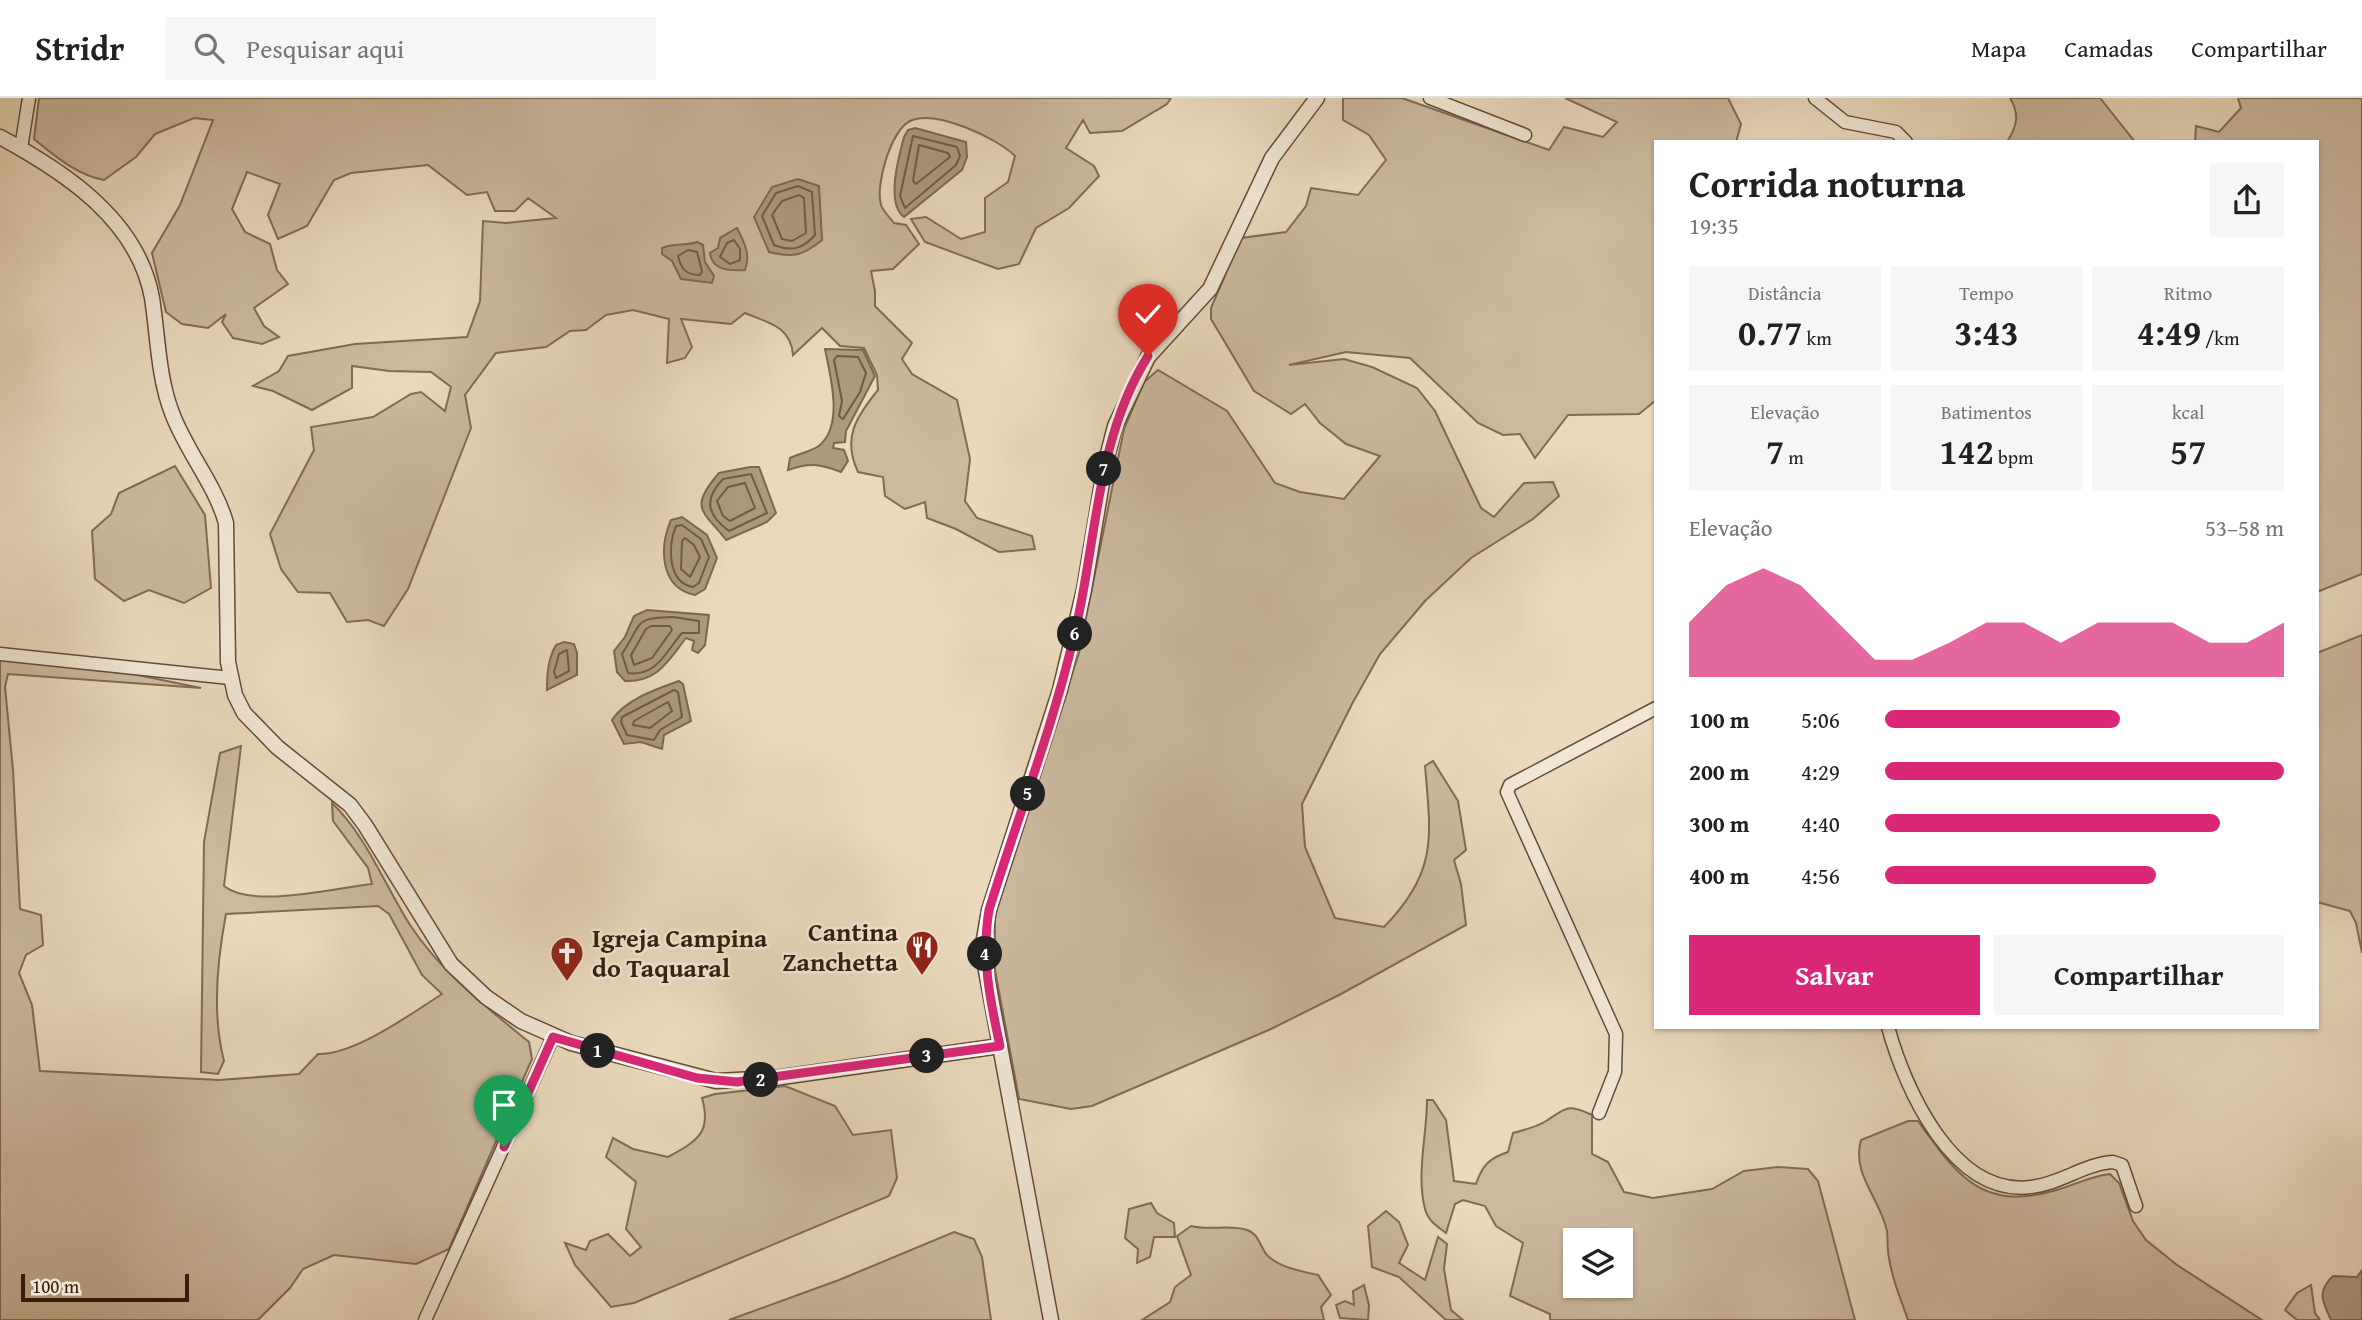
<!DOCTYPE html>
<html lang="pt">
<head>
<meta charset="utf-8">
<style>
	:root { --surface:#fff; --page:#f6f6f6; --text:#202124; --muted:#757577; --line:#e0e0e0; --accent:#db2777 }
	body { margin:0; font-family:"Gentium Book Plus",serif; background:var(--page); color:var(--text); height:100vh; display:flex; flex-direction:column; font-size:26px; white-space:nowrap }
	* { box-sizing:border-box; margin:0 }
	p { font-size:23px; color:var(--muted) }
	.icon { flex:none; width:38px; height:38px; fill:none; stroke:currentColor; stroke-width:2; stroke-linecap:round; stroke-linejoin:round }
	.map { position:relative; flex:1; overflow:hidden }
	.sheet { position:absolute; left:1654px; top:42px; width:665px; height:889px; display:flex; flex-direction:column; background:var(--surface); border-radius:0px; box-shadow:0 2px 5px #0004 }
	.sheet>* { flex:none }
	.tools { position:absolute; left:1563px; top:1130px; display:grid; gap:14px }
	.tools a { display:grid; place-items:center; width:70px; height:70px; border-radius:0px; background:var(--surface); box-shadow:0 2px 5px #0004; font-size:35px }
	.scale { position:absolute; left:21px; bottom:18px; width:168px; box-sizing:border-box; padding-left:7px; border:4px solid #371d0a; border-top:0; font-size:19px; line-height:24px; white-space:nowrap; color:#371d0a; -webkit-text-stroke:5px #f1e6d3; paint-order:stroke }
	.pin { position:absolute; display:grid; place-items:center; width:60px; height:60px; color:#fff; margin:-72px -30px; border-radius:50% 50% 50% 0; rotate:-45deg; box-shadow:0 0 7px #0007 }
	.pin .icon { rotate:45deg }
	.km { position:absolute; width:35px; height:35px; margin:-18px; border-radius:50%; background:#222; color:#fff; font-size:19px; line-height:35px; text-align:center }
	.round { display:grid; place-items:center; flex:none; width:74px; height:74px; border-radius:0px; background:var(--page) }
	.overview { display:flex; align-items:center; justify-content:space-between; height:119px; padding:0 35px }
	h1 { font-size:38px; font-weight:700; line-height:52px }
	.stats { display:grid; grid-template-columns:repeat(3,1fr); gap:10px; height:119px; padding:7px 35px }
	.stats div { display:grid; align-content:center; border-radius:0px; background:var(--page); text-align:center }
	.stats b { font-size:35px; font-weight:700 }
	.stats small { font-size:19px; font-weight:400 }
	.stats p { font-size:19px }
	.chart { height:196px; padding:14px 35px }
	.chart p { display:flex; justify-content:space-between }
	.chart svg { width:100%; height:126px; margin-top:7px; fill:var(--accent); opacity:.7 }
	.primary-button { display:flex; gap:14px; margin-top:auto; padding:14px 35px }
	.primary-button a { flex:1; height:80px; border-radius:0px; background:var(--accent); color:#fff; font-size:28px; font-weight:700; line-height:80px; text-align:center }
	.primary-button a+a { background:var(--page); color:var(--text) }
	ul { padding:0 35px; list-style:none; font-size:23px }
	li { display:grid; grid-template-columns:112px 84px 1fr; align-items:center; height:52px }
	li i { height:18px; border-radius:9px; background:var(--accent) }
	header { display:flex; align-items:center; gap:42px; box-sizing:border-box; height:98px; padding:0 35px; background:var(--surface); border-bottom:2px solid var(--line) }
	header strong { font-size:33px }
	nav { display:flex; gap:38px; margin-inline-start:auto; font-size:24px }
	.search { width:490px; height:63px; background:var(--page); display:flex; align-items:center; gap:18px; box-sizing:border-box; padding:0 24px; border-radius:0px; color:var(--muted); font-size:26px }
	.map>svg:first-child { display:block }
	.green { fill:#ccb99e; stroke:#826b54; stroke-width:2; fill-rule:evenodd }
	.water { fill:#ad997f; stroke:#7e6750; stroke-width:2 }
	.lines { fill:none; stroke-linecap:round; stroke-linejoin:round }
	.shore { stroke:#725b44; stroke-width:2 }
	.minor-casing { stroke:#644c36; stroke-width:15 }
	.tertiary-casing { stroke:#644c36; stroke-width:17 }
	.minor { stroke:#f1e6d3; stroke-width:12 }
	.tertiary { stroke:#f1e6d3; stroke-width:14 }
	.route-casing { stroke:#fff; stroke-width:14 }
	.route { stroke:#db2777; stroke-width:9 }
	.labels { text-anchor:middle; stroke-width:5; stroke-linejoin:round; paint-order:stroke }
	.poi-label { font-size:26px; font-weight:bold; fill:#371d0a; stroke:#f1e6d3; text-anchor:end }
</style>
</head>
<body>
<header>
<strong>Stridr</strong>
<div class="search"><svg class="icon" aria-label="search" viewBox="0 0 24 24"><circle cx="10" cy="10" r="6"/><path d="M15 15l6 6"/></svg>Pesquisar aqui</div>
<nav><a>Mapa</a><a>Camadas</a><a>Compartilhar</a></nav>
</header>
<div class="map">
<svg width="2362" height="1222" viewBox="0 0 2362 1222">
	<rect width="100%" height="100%" fill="#ead9bc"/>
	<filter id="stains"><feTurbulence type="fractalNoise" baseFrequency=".00286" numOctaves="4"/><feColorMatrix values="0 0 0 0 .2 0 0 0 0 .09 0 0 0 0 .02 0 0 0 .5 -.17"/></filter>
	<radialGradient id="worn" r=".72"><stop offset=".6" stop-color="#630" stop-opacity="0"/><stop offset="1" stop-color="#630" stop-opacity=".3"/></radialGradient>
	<g class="green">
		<path d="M39,0H1171L1167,6L1122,33L1090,35L1083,22L1066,50L1094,68L1099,78L1069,110L1036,130L1019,166L998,171L925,144L911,121L926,119L961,141L985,134V100L1008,84L1015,58C997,40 935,11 910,23C891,32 875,87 881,107C883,113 890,120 894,125L906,127L919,146L893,171L871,173L875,193V208L912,245L902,261L912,276L957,302L970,361L965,403L977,420L1032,438L1035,451L999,454L956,431L927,420L925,404L905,411L885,398L883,379L858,374C842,340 856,319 878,292L877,277L864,250L840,248L822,230L793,257C791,228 768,225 745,215L731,226L681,221L692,249L685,260L667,265L669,221L633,212L606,217L586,232L570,233L546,249L496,255L465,297L471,330L408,491L384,528L368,522L347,524L330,495L298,494L281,471L270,436L314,352L311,329L373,319L411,296L421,294L445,313L451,289L431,274L389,273L352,268V290L312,312L273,293L253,288L279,273L288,258L355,246L467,239L480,203L483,123L506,125L556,120L528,100L515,113H495L487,94L467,97L428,67L351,75L334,82L307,128L278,141L268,117L280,86L247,74L232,111L245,134L270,146L277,172L288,186L254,210L264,228L279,239L262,246L233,240L222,224L226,216L208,230L182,226L166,214L152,155L180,107L213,22L194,20L155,36L136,59L104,82C77,77 55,58 34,41Z"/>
		<path d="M1343,0H1402L1549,52L1564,29L1603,39L1617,24L1565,0H1728L1741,26L1736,44H1656L1655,303L1639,316L1568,317L1535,360L1520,336L1503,337L1478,325L1410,260L1346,254L1289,267L1344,261L1372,269L1417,290L1435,313L1481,410L1494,419L1524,385L1553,384L1559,398L1533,421L1471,460L1425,503L1380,556L1352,606L1302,706L1305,749L1335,820L1384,829C1438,774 1431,739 1425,668L1433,663L1458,703L1466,752L1454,762L1461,786L1466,827L1341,896L1271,931L1092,1008L1071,1011L1019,1001L995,872V814L1079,555L1124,331L1144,284L1158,272L1227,313L1275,385L1300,394L1344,401L1380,358L1346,346L1320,325L1305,306L1291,316L1254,293L1211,221V210L1241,140L1286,134L1306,108L1311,90L1358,97L1386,62L1369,37L1343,22Z"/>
		<path d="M2010,0H2100L2135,44H2007C2017,28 2020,17 2010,0Z"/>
		<polygon points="2238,0 2362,0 2362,476 2317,494 2317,44 2195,44 2196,28 2219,34 2241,10"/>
		<polygon points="175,368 205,417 211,490 184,505 149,492 124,503 95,481 92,433 111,416 119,395"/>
		<polygon points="2362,537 2362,855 2356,825 2350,813 2317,804 2317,555"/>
		<path d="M0,562L133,576L201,590L8,576L5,589L13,672L20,811L41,817L43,847L26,857L19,875L32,907L40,973L219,982L299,976L318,956C354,957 411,916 442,896L422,877L389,816L378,808L226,816C217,863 212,917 224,963L218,976L201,974L204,744L220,655L241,648L224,788C253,811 335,790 372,786L368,770L333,723L332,705C367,739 384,786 410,827C441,874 486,909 529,944L532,961L449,1151L416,1166L334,1157L303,1171L290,1190L258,1222H0Z"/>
		<path d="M785,988L835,1008L853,1037L891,1032L897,1080L889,1098L634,1205L611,1209L575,1167L565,1145L586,1152L590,1143L608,1136L630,1158L641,1149L626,1131L636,1084L606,1059L613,1040L633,1051L668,1059C697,1043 712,1035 702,1000L715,996Z"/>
		<path d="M1427,1002H1433L1446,1022L1454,1083L1476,1086C1482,1068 1489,1060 1508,1054L1513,1035C1524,1032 1537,1029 1546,1023C1566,1010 1568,1005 1592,1017V1056L1608,1064L1624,1094L1653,1100L1712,1091L1744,1073L1778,1069L1808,1071L1818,1083L1855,1222H1550V1216L1510,1198L1523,1145L1496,1128L1485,1108L1463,1102L1455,1106L1446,1135C1437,1128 1428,1123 1425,1111C1416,1077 1427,1036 1427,1002ZM1575,1143H1620V1188H1575Z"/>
		<path d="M1908,1023H1918C1957,1077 1981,1113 2053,1093C2073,1088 2090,1078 2110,1076L2119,1085L2133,1123L2146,1142L2177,1167L2262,1222H1908C1901,1201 1892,1182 1889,1160C1887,1151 1888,1142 1887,1133C1881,1102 1851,1076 1861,1042Z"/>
		<polygon points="1151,1105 1157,1115 1174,1125 1175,1139 1154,1139 1150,1159 1137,1165 1138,1151 1125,1140 1129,1111"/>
		<polygon points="1386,1113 1399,1124 1408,1147 1399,1165 1425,1182 1438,1139 1447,1146 1444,1171 1451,1212 1463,1222 1446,1222 1399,1179 1372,1169 1368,1128"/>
		<path d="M1191,1128C1209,1133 1230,1126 1247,1132C1259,1136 1260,1149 1267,1157C1280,1170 1301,1173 1318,1177L1331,1197L1321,1209L1324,1222H1142L1170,1204L1175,1189L1191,1177L1177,1138Z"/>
		<polygon points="954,1134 974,1141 982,1159 991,1222 729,1222 839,1182"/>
		<polygon points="1364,1187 1369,1207 1368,1222 1340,1220 1336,1207 1345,1203 1354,1207 1353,1193"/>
		<polygon points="2311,1187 2315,1215 2320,1222 2297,1222 2285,1212 2297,1195"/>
	</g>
	<g class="water">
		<path d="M915,30L966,44L967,59L962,72L904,119C886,106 898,61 904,39L908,32Z"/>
		<path d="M798,81L819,88L822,142C803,158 793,160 769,154L754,119L772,89Z"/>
		<path d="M737,130C744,144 751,156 745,172C731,173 712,173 710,155L718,150L720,140Z"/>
		<path d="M697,144L703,147L705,164L714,178L712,185L681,181L672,163L662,156V150C673,145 686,148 697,144Z"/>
		<path d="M825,251L863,252L875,278L846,333L845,344L834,345L833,350L844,352L848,363L841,374C820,366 810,364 788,372L790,360C798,356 813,353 820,347C844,326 830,277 825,251Z"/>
		<path d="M750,369H759L776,415L767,424L726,442C703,412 688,411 719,375Z"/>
		<path d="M682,419L707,437L717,460L705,491L695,497C660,490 659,450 671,422Z"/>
		<path d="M647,512L709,517L705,547L698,555L692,552L694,543L686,540C668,563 658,584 625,583L617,574L614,553L625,539L634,518Z"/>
		<path d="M564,544L574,546L577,555V577L547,592C547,575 548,561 556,547Z"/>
		<path d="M679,583L683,586L691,623L664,637L662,651L641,644L624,646L612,622C625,602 656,591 679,583Z"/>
		<path d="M2362,1172V1222H2331C2323,1204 2316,1194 2333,1178L2357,1179Z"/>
	</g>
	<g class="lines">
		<g class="shore">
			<polygon points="913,38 957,49 960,58 956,67 905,110 900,98"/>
			<polygon points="919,47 948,55 950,59 916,86 913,83"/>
			<path d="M798,88L812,94L815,137C803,151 791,154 774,147L762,118L776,95Z"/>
			<polygon points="799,97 804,100 806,135 792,143 782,141 772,117 782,103"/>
			<polygon points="734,142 740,151 740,162 730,166 720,159 727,145"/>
			<path d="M688,152L697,154L702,173L700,177C686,177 681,171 678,158Z"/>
			<polygon points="837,258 858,259 866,275 860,294 843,321 839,318 842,303 834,262"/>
			<path d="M751,376L767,415L729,433C706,416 704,401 723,381Z"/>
			<polygon points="745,385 755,410 730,423 723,418 717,403 728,389"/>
			<path d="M682,427L701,441L709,459L699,485L693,489C668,485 667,448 676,428Z"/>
			<polygon points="685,440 694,447 700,459 690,479 681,471 682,443"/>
			<path d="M673,519L699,523V535H682C666,553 657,579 628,575L622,556C643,525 632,520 673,519Z"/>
			<polygon points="651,528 670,528 672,532 652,560 634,567 631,557 646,531"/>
			<polygon points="567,552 569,573 556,580 554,574 559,556"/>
			<polygon points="674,592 678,594 682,619 660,632 654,642 627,637 621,624 622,619"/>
			<polygon points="668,604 672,613 650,630 633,627 634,623"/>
		</g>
		<defs>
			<g id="minor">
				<polyline points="1430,0 1525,37"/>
				<polyline points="1815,0 1845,24 1896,34 1906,44"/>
				<polyline points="21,50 29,0"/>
				<polyline points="0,556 230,580"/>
				<path d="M1888,929C1905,991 1953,1099 2031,1089C2060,1086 2084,1066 2113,1064L2122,1067L2136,1108"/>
				<polyline points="1599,1015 1615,974 1616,936 1507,694 1510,687 1656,610"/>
				<polyline points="425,1222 553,939"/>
			</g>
			<g id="tertiary">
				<path d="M0,39C65,74 138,122 152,200C158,238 158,279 172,315C186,353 215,386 226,425L228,564L235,597L244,615L277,649L350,707L365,727L451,866L486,899L521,923L571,945L716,983L775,980L1000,948"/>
				<polyline points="1051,1222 986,873 984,841 989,812 1060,592 1084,492 1105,367 1115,328 1148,259 1210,191 1272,60 1317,0"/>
			</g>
		</defs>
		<use href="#minor" class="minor-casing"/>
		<use href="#tertiary" class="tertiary-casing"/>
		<use href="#minor" class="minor"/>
		<use href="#tertiary" class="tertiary"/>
	</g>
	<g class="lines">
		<defs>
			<path id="route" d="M504,1049L553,939L697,980L737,984L1000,948C990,902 981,859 989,812C1017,721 1052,632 1074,538C1097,445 1095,342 1148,258"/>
		</defs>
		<use href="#route" class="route-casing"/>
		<use href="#route" class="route"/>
	</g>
	<defs>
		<symbol id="restaurant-pin" viewBox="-11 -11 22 30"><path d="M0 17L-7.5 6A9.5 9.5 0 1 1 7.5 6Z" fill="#8f2418" stroke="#f1e6d3"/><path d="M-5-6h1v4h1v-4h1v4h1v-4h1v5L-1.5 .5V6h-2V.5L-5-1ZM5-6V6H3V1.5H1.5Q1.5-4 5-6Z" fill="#fff"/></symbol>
		<symbol id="church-pin" viewBox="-11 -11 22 30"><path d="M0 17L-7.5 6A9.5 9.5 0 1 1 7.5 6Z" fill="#8f2418" stroke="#f1e6d3"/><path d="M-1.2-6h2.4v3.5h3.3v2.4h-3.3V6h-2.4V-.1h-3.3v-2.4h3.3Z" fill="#fff"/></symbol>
	</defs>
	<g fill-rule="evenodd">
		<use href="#restaurant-pin" x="903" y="830" width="38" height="52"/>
		<use href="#church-pin" x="548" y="836" width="38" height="52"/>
	</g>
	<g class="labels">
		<g class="poi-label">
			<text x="898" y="843">Cantina<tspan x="898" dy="30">Zanchetta</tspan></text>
			<text x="592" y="849" text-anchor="start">Igreja Campina<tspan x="592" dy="30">do Taquaral</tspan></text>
		</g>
	</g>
	<rect width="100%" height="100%" filter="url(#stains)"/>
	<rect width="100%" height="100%" fill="url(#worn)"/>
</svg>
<div class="tools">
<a><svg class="icon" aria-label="layers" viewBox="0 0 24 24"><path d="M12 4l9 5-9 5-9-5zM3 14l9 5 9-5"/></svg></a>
</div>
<div class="scale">100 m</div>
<div class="pin" style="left:504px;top:1049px;background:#1e9e55"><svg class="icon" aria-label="arrive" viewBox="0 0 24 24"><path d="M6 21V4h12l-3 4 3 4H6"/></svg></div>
<div class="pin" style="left:1148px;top:258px;background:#d93025"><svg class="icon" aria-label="check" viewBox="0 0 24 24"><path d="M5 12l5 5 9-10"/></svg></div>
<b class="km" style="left:598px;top:953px">1</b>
<b class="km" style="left:761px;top:982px">2</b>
<b class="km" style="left:927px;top:958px">3</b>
<b class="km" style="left:985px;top:856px">4</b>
<b class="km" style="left:1028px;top:696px">5</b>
<b class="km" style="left:1075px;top:536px">6</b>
<b class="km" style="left:1104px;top:371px">7</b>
<section class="sheet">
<div class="overview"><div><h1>Corrida noturna</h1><p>19:35</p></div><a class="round"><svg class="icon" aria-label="share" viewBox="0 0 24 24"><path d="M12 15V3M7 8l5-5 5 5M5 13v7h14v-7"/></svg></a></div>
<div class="stats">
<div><p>Distância</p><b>0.77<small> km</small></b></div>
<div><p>Tempo</p><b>3:43</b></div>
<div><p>Ritmo</p><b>4:49<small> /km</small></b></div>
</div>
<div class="stats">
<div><p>Elevação</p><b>7<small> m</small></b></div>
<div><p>Batimentos</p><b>142<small> bpm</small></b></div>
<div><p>kcal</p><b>57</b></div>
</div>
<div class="chart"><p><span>Elevação</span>53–58 m</p>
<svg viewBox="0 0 160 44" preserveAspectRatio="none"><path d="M0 44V25L10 12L20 6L30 12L40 25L50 38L60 38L70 32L80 25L90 25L100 32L110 25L120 25L130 25L140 32L150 32L160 25V44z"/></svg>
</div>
<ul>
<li><b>100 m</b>5:06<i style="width:59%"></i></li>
<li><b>200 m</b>4:29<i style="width:100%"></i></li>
<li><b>300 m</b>4:40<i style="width:84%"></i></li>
<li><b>400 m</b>4:56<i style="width:68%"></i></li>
</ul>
<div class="primary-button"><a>Salvar</a><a>Compartilhar</a></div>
</section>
</div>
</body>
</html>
